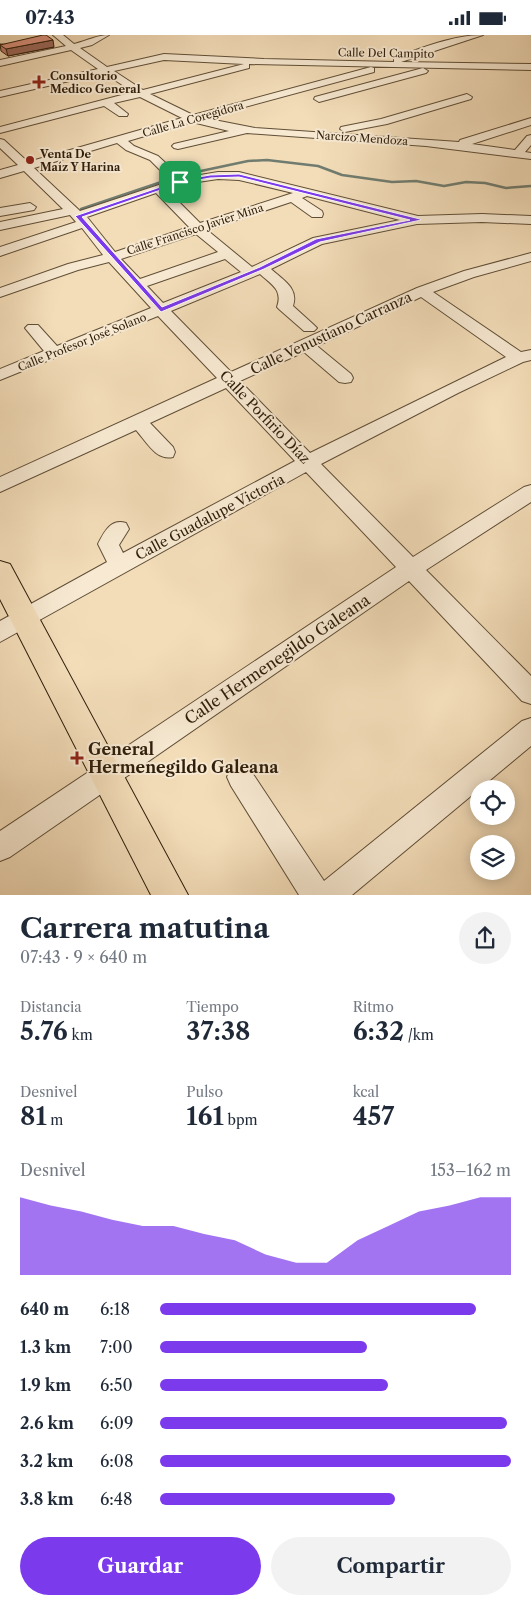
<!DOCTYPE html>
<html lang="es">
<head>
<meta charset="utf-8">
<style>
	:root { --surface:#fff; --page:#f2f2f3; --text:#1f2937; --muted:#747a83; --accent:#7c3aed }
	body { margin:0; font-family:"Libre Caslon Text",serif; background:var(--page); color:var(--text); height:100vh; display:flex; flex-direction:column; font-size:19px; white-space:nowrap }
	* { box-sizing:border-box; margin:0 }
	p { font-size:16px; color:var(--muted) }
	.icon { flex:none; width:28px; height:28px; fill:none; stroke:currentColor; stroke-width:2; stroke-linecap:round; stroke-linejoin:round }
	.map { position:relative; height:860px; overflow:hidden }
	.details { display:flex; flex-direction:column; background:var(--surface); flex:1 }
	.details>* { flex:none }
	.tools { position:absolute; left:470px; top:745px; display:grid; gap:10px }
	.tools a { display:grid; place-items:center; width:45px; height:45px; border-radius:50%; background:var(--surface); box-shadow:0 2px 12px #0003; font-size:25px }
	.pin { position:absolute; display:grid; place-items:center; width:42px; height:42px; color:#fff; margin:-21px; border-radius:10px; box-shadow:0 2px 8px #0006 }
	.round { display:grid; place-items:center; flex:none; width:52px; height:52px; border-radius:26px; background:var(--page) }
	.head { display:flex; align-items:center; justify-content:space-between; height:85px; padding:0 20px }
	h1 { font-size:28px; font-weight:700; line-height:38px }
	.figures { display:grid; grid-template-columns:repeat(3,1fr); gap:8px; height:85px; padding:5px 20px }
	.figures div { display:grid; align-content:center }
	.figures b { font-size:25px; font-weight:700 }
	.figures small { font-size:14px; font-weight:400 }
	.figures p { font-size:14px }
	.chart { height:140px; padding:10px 20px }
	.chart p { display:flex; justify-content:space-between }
	.chart svg { width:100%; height:90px; margin-top:5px; fill:var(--accent); opacity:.7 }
	.cta { display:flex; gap:10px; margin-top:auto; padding:10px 20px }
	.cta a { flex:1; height:58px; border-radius:30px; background:var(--accent); color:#fff; font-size:20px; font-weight:700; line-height:58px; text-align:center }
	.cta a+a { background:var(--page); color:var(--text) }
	ul { padding:0 20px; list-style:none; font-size:16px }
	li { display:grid; grid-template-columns:80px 60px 1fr; align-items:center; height:38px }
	li i { height:12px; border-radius:6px; background:var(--accent) }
	.status { display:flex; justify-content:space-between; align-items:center; height:35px; padding:0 25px; background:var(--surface); direction:ltr }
	.status svg { height:14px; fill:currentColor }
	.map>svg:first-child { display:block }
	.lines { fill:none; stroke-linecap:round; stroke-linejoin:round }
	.stream { stroke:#707c6f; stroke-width:2.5 }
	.minor-casing { stroke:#604e36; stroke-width:2 }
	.major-casing { stroke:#2f1e0b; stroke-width:2 }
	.minor { fill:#f7e9d2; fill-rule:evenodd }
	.major { fill:#f3ddb9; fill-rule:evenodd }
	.wall { fill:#be7e6e; stroke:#2f1e0b }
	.shaded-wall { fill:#9b675a; stroke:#2f1e0b }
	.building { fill:#dd9380; stroke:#2f1e0b }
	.route { fill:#7c3aed; stroke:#fff; fill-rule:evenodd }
	.poi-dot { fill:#8f2418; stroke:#f7e9d2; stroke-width:2 }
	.labels { text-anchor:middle; stroke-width:4; stroke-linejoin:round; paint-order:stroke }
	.far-street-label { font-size:11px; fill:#2f1e0b; stroke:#f7e9d2 }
	.far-poi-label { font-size:11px; font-weight:bold; fill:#2f1e0b; stroke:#f7e9d2; text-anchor:start }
	.street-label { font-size:14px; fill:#2f1e0b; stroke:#f7e9d2 }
	.near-street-label { font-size:16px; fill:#2f1e0b; stroke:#f7e9d2 }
	.near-poi-label { font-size:16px; font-weight:bold; fill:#2f1e0b; stroke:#f7e9d2; text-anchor:start }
</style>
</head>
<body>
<div class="status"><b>07:43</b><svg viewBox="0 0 49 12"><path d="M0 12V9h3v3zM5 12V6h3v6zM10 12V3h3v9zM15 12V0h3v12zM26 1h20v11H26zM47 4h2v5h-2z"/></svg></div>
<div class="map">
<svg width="531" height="860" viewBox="0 0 531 860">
	<rect width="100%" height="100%" fill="#f3ddb9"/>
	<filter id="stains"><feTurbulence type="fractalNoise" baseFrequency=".004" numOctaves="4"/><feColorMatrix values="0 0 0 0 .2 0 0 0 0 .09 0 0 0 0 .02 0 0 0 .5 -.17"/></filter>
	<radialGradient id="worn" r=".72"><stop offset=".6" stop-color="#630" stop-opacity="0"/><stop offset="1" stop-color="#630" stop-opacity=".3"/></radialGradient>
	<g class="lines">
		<polyline class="stream" points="81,174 182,140 248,126 267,125 318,131 342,140 392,147 416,146 444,151 466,147 485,148 506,153 531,151"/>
		<defs>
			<g id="minor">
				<path d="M53,0H63L74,9C87,6 97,0 109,0L92,10L80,13L107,32L164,19L264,24L394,27V23C422,13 453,0 483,0L401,27L531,29V35L249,29V33L150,59L193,80L371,32L374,33V37L204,83L255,93L459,107L460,105L531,83V90L472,109L515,115L527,101L531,100V110L525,117L531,118V124L426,111L247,98L178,114L174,113L172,111L174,109L229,96L192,87L128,106L134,111L158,121L182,143L218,137H239L418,181L482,179L531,181V189L482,187L417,189L322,209L271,234C283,245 299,253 293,271L314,290L317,293L314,296H304L280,275L277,272C283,255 272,250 260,239L171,276L231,337L417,253L464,236L531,218V226L474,242L433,257L521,317L531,315V325L523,327L458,358L321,429L413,522L524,452L531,450V467L426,535L531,641V669L522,666L409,546L10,822L0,826V796L396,532L306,437L0,607V586L107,527L98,509C104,497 111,483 126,488L129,494L119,510L123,518L295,426L226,353L150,388L173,412L175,417L173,422C156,426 146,406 136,395L0,457V442L217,343L158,281L0,345V334L44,316L25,293L28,290H38L57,311L151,273L109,227L78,235L0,262V253L68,229L103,220L82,193L0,221V212L76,187L70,180L0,195V187L63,174L24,136L0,143V135L18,130L0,113V104L4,105L28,127L182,83L140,62L114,68L128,79L127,81H119L104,71L0,98V92L133,57L104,38L0,62V56L98,34L71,15L0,31V25L66,11ZM164,25L244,29L143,55L114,36ZM117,108L126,115L150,125L171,146L80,176L34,133ZM218,144L239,145L293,158L200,188L166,154L198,147ZM156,158L189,192L115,217L87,182ZM307,161L400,185L313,203L252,232L207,195L291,167L312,182H322L323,179L322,176L302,163ZM196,199L218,217L140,244L121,224ZM225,224L241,237L163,268L147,251ZM421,262L506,322L310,418L240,346L304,317L339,347L345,348L351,347L353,343L351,339L317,311Z"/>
				<polygon points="423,33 428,36 426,38 319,67 314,64 315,62"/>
				<polygon points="467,59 472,62 471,64 387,89 345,97 340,94 341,92 381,84"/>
				<polygon points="30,168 36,172 34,175 0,181 0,173"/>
				<polygon points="531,683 531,711 352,860 299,860 231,751 227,742 231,733 240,729 249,733 324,846 522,686"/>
			</g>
			<polygon id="major" points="0,526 10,529 188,860 151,860 0,564"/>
		</defs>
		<use href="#minor" class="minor-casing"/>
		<use href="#major" class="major-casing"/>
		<use href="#minor" class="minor"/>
		<use href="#major" class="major"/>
	</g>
	<polygon class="wall" points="0,9 54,12 8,21 1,16"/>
	<polygon class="shaded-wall" points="53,5 54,12 8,21 6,14"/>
	<polygon class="building" points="43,0 46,0 53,5 6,14 0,10"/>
	<path class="route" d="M239,139L420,184L421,185L320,207L264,234L161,277L75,181L178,146L210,140ZM239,142L410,185L316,204L260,232L162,272L82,182L181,148L210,143Z"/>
	<g class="poi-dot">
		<path d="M36.5 39.5h5v5h5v5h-5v5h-5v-5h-5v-5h5z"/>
		<circle cx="30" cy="125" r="5"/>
		<path d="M74.5 715.5h5v5h5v5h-5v5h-5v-5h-5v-5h5z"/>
	</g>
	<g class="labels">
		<g class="far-street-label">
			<text transform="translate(386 18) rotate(1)" y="4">Calle Del Campito</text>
			<text transform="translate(193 84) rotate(-16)" y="4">Calle La Coregidora</text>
			<text transform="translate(362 103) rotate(4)" y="4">Narcizo Mendoza</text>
			<text transform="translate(195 194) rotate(-18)" y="4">Calle Francisco Javier Mina</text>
			<text transform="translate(82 307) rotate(-22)" y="4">Calle Profesor José Solano</text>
		</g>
		<g class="far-poi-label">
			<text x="50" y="45">Consultorio<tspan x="50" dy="13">Medico General</tspan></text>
			<text x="40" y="123">Venta De<tspan x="40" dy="13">Maíz Y Harina</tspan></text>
		</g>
		<g class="street-label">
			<text transform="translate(331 298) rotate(-25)" y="5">Calle Venustiano Carranza</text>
			<text transform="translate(265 382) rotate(46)" y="5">Calle Porfirio Díaz</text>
			<text transform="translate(210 482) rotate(-28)" y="5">Calle Guadalupe Victoria</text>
		</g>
		<g class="near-street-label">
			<text transform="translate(277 624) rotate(-34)" y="6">Calle Hermenegildo Galeana</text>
		</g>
		<g class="near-poi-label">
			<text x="88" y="720">General<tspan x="88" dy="18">Hermenegildo Galeana</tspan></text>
		</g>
	</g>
	<rect width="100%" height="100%" filter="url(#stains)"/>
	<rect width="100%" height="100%" fill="url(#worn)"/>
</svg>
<div class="tools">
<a><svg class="icon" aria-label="locate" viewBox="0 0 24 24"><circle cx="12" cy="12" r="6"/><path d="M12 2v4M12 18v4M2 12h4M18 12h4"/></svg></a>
<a><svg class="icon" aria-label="layers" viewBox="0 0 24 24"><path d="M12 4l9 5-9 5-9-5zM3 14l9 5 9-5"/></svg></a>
</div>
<div class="pin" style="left:180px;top:147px;background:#1e9e55"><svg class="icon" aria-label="arrive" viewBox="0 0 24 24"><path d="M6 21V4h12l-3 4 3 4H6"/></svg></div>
</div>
<section class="details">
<div class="head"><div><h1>Carrera matutina</h1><p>07:43 · 9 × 640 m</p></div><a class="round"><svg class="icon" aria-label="share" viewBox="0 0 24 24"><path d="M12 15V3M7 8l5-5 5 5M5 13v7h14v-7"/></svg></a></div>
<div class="figures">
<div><p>Distancia</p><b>5.76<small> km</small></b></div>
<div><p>Tiempo</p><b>37:38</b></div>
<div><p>Ritmo</p><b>6:32<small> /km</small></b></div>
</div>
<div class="figures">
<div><p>Desnivel</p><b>81<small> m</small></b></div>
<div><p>Pulso</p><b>161<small> bpm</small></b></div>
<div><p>kcal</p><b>457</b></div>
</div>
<div class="chart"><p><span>Desnivel</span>153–162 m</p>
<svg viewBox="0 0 160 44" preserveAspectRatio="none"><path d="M0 44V6L10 10L20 13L30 17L40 20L50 20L60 24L70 27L80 34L90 38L100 38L110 27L120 20L130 13L140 10L150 6L160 6V44z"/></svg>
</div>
<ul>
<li><b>640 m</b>6:18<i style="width:90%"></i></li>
<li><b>1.3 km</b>7:00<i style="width:59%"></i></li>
<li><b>1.9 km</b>6:50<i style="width:65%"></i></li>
<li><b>2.6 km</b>6:09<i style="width:99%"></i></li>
<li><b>3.2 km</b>6:08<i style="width:100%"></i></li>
<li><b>3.8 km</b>6:48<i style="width:67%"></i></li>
</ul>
<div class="cta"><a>Guardar</a><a>Compartir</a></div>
</section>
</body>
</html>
